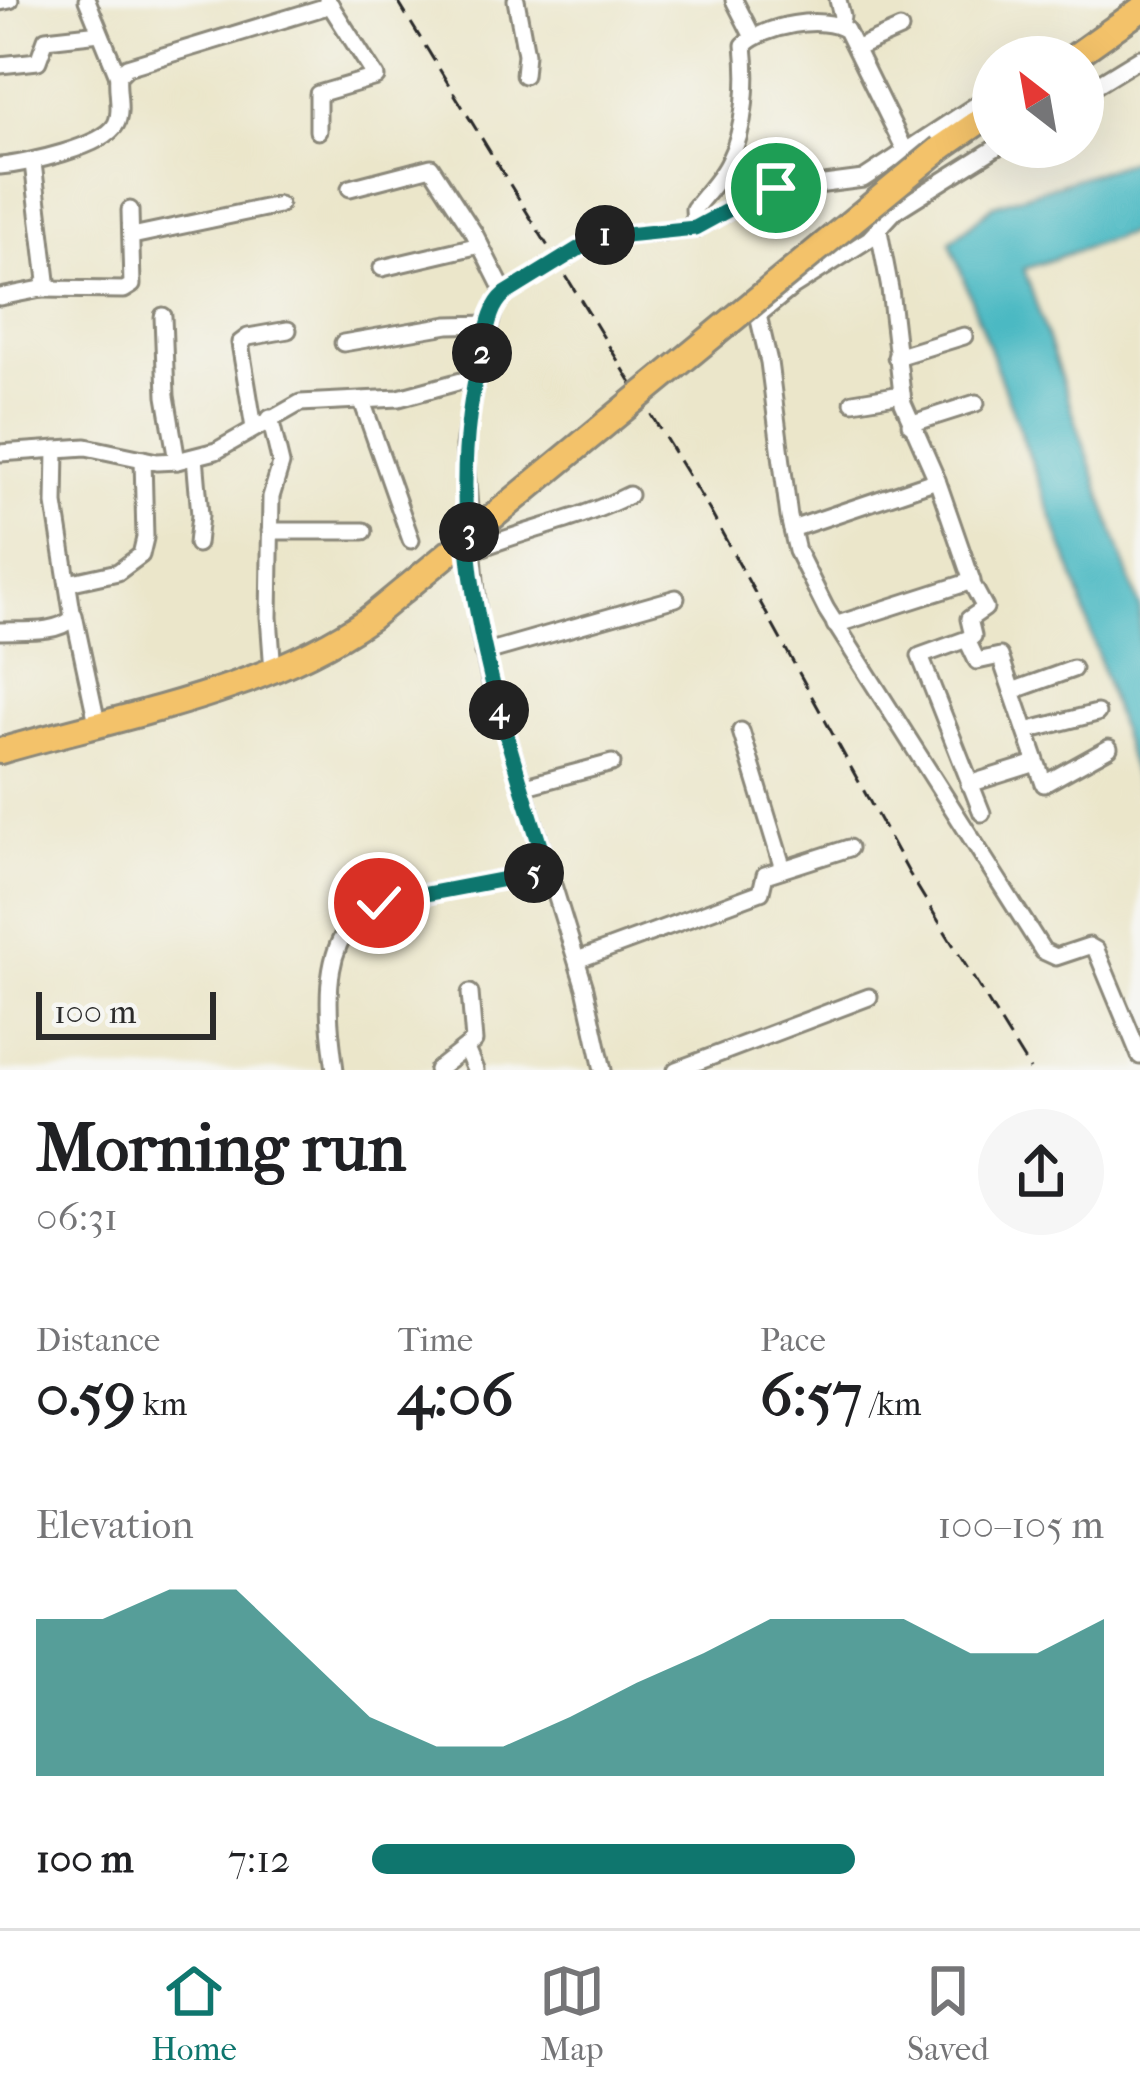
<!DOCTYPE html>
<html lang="en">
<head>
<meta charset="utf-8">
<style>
	:root { --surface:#fff; --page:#f6f6f6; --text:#202124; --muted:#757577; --line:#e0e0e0; --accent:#0f766e }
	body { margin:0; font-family:"IM FELL French Canon",serif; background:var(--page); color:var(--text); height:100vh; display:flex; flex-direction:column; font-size:45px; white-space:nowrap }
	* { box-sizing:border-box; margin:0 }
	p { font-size:39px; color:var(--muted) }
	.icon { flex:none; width:66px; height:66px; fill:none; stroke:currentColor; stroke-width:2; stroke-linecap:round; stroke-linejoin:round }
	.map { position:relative; height:1070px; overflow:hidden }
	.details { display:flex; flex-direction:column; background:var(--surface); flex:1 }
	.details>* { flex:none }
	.needle { width:78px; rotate:329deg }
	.fabs { position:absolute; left:972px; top:36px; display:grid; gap:24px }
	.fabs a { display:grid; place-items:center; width:132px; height:132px; border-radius:50%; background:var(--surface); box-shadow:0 12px 48px #0002; font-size:60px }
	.scale { position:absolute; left:36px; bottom:30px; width:180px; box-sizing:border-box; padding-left:12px; border:6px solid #2b2b2b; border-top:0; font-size:33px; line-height:42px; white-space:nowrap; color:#2b2b2b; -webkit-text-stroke:9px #f6f6f2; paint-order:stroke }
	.pin { position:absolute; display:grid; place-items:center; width:102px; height:102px; color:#fff; margin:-51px; border:6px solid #fff; border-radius:50%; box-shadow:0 3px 12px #0007 }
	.km { position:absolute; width:60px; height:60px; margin:-30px; border-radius:50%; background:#222; color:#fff; font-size:33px; line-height:60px; text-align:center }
	.round { display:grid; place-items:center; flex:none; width:126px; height:126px; border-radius:63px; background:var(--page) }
	.headline { display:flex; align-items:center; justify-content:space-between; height:204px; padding:0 36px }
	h1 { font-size:66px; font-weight:800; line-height:90px }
	.metrics { display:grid; grid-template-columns:repeat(3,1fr); gap:18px; height:204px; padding:12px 36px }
	.metrics div { display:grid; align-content:center }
	.metrics b { font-size:60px; font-weight:800 }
	.metrics small { font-size:33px; font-weight:400 }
	.metrics p { font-size:33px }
	.chart { height:336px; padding:24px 36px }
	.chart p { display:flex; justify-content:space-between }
	.chart svg { width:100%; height:216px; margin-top:12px; fill:var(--accent); opacity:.7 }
	ul { padding:0 36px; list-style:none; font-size:39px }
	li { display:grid; grid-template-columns:192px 144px 1fr; align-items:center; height:90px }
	li i { height:30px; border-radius:15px; background:var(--accent) }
	.tabs { display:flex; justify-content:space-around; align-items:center; height:168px; border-top:3px solid var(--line); background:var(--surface); font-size:33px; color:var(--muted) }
	.tabs a { display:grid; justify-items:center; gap:6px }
	.tabs .selected { color:var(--accent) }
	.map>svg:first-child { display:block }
	.water { fill:#4bb9c3; stroke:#3b7277; stroke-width:3 }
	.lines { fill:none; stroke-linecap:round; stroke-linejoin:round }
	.minor-casing { stroke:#8b887a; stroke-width:21 }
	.highway-casing { stroke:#8b887a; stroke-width:30 }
	.minor { stroke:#fff; stroke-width:15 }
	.highway { stroke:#f3c26a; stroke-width:24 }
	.rail { stroke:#2b2b2b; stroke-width:3; stroke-dasharray:18 9; stroke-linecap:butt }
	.highway-bridge-casing { stroke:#8b887a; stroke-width:30; stroke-linecap:butt }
	.highway-bridge { stroke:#f3c26a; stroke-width:24 }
	.route-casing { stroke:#fff; stroke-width:24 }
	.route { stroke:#0f766e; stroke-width:15 }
</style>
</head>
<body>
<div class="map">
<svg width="1140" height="1070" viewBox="0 0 1140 1070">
	<rect width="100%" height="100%" fill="#f6f6f2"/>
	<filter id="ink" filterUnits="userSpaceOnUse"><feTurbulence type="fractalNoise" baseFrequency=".00833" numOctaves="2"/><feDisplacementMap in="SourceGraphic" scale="24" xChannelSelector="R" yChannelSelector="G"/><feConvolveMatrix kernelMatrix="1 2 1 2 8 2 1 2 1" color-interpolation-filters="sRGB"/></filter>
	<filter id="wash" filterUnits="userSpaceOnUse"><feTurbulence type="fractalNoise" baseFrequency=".004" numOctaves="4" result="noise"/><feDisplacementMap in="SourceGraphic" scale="48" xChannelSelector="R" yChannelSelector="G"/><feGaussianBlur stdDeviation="2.7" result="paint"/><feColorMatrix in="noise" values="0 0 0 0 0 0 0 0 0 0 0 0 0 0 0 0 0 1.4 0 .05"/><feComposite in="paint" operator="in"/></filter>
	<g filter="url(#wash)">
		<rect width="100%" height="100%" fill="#ebe6ca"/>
		<polygon class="water" points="1140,158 1140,229 1024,269 1140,609 1140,795 1073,574 950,242 994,205"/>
	</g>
	<g filter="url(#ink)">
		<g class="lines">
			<defs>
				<g id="minor">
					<polyline points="87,0 118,76"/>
					<polyline points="516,0 526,54 524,75"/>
					<polyline points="734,0 753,37"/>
					<polyline points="838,0 842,16 840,25"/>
					<polyline points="0,2 10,0"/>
					<polyline points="857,48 900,29"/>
					<polyline points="0,65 38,61 46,39 100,33"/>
					<polyline points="1083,93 1140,58"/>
					<polyline points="318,131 318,94 376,77 327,0"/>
					<polyline points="997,147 895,211 869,239 790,289 758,315 769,362 789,517 797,551 826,609 1043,951 1056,957 1089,946 1096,950 1140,1056"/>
					<path d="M0,166C25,164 104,147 116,124C123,111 116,90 118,76L127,67L331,5"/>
					<polyline points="350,188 431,167 474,233 505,294"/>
					<path d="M695,228L694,209C705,194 721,179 729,161C746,128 748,81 744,45C764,26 823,14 846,30L905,150"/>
					<polyline points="132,236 279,205"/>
					<polyline points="382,268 480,245"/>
					<polyline points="41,289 124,290 132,285 130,210"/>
					<polyline points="0,297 41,289 47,280 33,163"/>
					<polyline points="163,316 166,396 177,461"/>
					<polyline points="343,343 448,325 490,324"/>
					<polyline points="896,357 964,336"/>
					<polyline points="362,401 411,540"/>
					<polyline points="853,402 902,394"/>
					<polyline points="270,418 281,464 271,497 269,617 273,671"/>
					<polyline points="910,424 976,403"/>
					<polyline points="254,428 240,343 248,337 288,330"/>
					<polyline points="0,453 86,447 157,462 177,461 216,451 300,403 399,398 476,377"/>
					<polyline points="195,457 200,515 197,544"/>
					<polyline points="792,529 937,480"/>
					<polyline points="270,531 364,531"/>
					<path d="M470,552C523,530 578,521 629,495"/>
					<polyline points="971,582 985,608 969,619 973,636 967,640 977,661 1000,656 1044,784 1109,748"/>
					<polyline points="68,583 118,572 141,555 145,538 143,459"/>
					<polyline points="74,615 97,723"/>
					<polyline points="835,625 972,581 937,480 903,403 890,289 879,231"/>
					<path d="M0,631C24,630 56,634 73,618L55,504L56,449"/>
					<polyline points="967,639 920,656 982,813"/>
					<polyline points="483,653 676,598"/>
					<polyline points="1012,691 1073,669"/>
					<polyline points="741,731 783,869"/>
					<polyline points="1026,731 1097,713"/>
					<polyline points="969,784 1036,763"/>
					<polyline points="522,787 612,763"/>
					<polyline points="577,960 761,892 765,875 849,848"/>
					<polyline points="466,1049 475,1070"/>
					<path d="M335,1070C327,1011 315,919 391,900L547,871"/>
					<polyline points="437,1070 474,1041 470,993"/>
					<polyline points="603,1070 585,988 492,688 479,629 464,446 477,370 495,305 505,294 596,238 695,228 763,192 863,179 993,94"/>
					<polyline points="676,1070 869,997"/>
				</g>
				<g id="highway">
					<polyline points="1074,57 1140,10"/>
					<polyline points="941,148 993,112"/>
					<path d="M0,751C124,715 262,693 370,618"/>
				</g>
			</defs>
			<use href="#minor" class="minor-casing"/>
			<use href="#highway" class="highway-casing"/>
			<use href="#minor" class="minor"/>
			<use href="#highway" class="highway"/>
			<polyline class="rail" points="397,0 710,511 909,873 1030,1070"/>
			<defs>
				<polyline id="highway-bridge" points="370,618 941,148"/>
			</defs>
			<use href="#highway-bridge" class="highway-bridge-casing"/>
			<use href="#highway-bridge" class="highway-bridge"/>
		</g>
	</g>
	<g class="lines" filter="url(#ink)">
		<defs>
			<path id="route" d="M379,903L548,871C496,705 434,526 482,352C487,332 489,307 505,294L596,238L695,228L754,196L776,188"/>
		</defs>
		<use href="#route" class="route-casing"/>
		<use href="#route" class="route"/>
	</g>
</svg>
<div class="fabs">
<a><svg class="needle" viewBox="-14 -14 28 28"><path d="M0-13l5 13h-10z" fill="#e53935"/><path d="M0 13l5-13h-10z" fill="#757577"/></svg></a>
</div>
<div class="scale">100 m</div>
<div class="pin" style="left:776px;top:188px;background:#1e9e55"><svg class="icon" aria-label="arrive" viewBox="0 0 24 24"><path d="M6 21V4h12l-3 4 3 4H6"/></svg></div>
<div class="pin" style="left:379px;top:903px;background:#d93025"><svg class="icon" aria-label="check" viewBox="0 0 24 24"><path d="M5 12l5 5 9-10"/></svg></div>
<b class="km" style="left:605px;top:235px">1</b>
<b class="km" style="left:482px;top:353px">2</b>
<b class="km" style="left:469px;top:532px">3</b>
<b class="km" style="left:499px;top:710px">4</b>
<b class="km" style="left:534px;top:873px">5</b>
</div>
<section class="details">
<div class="headline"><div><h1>Morning run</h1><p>06:31</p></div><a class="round"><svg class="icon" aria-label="share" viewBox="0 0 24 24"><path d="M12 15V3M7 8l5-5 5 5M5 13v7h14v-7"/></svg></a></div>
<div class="metrics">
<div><p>Distance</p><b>0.59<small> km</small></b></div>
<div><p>Time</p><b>4:06</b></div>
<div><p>Pace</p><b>6:57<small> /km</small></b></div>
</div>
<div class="chart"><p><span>Elevation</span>100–105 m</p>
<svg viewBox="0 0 160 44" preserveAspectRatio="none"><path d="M0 44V12L10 12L20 6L30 6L40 19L50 32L60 38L70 38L80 32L90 25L100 19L110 12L120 12L130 12L140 19L150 19L160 12V44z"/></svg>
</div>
<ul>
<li><b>100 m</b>7:12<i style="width:66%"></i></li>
</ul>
</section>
<nav class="tabs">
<a class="selected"><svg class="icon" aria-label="home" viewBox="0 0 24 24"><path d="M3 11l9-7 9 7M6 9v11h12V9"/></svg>Home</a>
<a><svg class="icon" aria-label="map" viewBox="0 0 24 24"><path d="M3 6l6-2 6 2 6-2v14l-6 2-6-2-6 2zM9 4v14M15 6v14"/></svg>Map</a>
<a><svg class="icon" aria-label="saved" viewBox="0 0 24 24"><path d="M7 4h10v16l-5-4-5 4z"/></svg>Saved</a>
</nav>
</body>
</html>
